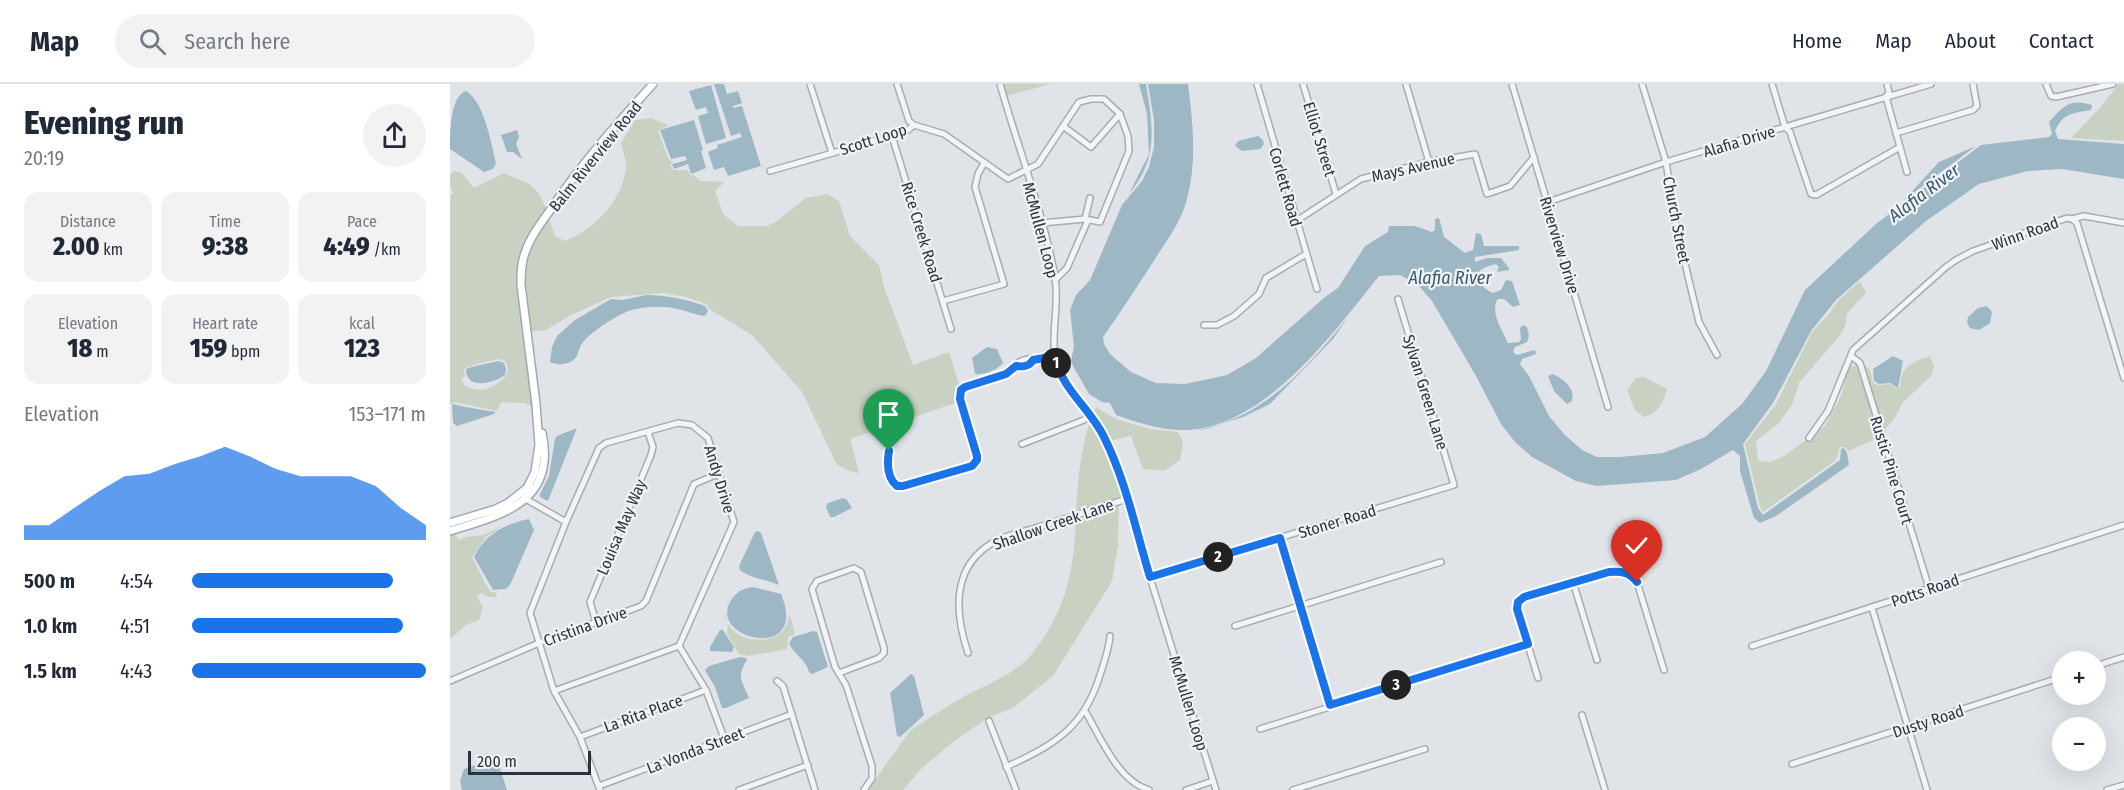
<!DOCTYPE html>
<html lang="en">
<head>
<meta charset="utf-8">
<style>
	:root { --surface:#fff; --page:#f2f2f3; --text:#1f2937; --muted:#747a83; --line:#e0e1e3; --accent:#1a73e8 }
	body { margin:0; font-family:"Fira Sans Condensed",sans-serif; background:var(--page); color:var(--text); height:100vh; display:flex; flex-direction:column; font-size:22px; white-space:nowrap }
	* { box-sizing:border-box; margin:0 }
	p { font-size:20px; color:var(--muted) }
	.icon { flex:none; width:33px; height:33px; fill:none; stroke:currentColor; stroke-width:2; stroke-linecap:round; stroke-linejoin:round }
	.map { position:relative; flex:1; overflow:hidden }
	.drawer { display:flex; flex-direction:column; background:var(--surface); width:450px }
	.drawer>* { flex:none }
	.tools { position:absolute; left:1602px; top:567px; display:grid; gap:12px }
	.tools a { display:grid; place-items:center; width:54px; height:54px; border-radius:50%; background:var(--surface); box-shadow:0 6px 24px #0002; font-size:30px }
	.scale { position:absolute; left:18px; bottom:15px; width:123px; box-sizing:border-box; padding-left:6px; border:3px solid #2a343e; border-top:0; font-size:16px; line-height:21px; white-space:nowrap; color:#2a343e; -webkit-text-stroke:4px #eff3f5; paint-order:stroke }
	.pin { position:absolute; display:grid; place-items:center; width:51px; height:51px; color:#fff; margin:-62px -26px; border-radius:50% 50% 50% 0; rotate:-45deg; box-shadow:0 0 6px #0007 }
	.pin .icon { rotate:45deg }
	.km { position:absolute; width:30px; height:30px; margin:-15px; border-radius:50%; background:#222; color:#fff; font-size:16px; line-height:30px; text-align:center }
	.round { display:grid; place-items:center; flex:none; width:63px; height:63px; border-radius:32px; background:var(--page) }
	.overview { display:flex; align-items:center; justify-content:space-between; height:102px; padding:0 24px }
	h1 { font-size:33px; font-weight:800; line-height:45px }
	.figures { display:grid; grid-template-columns:repeat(3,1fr); gap:9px; height:102px; padding:6px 24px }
	.figures div { display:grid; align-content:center; border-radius:15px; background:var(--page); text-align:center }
	.figures b { font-size:26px; font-weight:800 }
	.figures small { font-size:16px; font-weight:400 }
	.figures p { font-size:16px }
	.chart { height:168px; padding:12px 24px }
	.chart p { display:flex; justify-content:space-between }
	.chart svg { width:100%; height:108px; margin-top:6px; fill:var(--accent); opacity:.7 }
	ul { padding:0 24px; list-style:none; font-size:20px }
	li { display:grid; grid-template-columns:96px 72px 1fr; align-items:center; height:45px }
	li i { height:15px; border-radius:8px; background:var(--accent) }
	header { display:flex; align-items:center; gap:36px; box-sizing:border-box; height:84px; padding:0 30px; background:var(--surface); border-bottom:2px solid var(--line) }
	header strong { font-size:28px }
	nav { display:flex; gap:33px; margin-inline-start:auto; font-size:21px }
	.search { width:420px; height:54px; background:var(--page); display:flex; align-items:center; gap:15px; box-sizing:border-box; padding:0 21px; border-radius:33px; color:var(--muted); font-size:22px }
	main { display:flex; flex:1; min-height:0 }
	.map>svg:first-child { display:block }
	.green { fill:#c8d1c2; fill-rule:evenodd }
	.water { fill:#9eb7c5 }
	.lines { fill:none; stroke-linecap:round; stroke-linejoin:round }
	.stream { stroke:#9eb7c5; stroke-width:1.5 }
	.minor-casing { stroke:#a6acb2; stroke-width:8 }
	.major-casing { stroke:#a0aab2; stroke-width:10 }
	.minor { stroke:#f2f4f6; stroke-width:5 }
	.major { stroke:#fff; stroke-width:7 }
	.route-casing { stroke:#fff; stroke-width:12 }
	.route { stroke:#1a73e8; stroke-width:8 }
	.labels { text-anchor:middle; stroke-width:4.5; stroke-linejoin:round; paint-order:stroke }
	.street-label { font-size:16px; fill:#2a343e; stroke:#eff3f5 }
	.water-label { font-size:18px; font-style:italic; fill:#38596e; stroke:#eff3f5 }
</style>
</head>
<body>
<header>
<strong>Map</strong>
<div class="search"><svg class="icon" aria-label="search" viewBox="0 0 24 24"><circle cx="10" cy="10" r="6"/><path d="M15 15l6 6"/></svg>Search here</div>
<nav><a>Home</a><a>Map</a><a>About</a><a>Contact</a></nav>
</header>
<main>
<section class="drawer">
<div class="overview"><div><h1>Evening run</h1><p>20:19</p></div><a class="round"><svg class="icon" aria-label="share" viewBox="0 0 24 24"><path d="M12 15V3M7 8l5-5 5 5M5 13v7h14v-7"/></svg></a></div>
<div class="figures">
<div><p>Distance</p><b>2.00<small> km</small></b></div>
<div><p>Time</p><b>9:38</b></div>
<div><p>Pace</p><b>4:49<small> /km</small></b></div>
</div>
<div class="figures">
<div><p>Elevation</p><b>18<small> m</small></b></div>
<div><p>Heart rate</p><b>159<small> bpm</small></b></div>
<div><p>kcal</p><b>123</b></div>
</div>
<div class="chart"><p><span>Elevation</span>153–171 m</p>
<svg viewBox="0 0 160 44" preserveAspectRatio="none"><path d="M0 44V38L10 38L20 31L30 24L40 18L50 17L60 13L70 10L80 6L90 10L100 15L110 18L120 18L130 18L140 22L150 31L160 38V44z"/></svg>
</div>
<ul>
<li><b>500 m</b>4:54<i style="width:86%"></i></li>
<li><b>1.0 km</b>4:51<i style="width:90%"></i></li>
<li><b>1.5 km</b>4:43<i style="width:100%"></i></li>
</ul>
</section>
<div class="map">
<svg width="1674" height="706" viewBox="0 0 1674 706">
	<rect width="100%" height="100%" fill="#e0e4e8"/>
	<g class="green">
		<polygon points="553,0 601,0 556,12"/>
		<polygon points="1669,0 1674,0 1674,57 1621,54 1649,25"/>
		<path d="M201,34L218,41L208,47L219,76L223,78L220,80L222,86H238L240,91H243L250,97L274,98L265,107L273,130L288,142H317L327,137L356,114L377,110L389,117L400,152L429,181L434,203L463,281L499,268L514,316L400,355L409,389L399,387L387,381L352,308L302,251L259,225L256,220L236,213L214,209L161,213L119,232L96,246L79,248C76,222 68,194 77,169C81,156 92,144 98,132L105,152L115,157C145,145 173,116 176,83C176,75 173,67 171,59L185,36Z"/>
		<path d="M5,87L12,89L24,104L54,89C80,100 86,99 97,127L70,176L84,323L74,319L51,318L47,327L5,318L0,321V111L3,110L0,101V90ZM50,275L56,278C59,287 58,290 52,296C40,306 30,308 15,302L11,294L15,293L14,285C19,281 43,276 50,275Z"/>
		<path d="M1410,197L1416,209L1397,229L1395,242L1390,251L1349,299L1342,321L1328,340L1306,357L1308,377L1320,378L1334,372L1375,342L1392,310L1398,284L1412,279L1420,286L1423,299L1428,301L1440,300L1448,305L1451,301C1449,283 1465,277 1480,272L1484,282L1481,292L1453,318L1446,332L1433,348L1425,355L1399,367L1395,363H1390L1386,376L1313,428L1310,423L1295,360L1326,320L1362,248L1378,231L1388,217Z"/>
		<path d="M1194,293L1217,305C1213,319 1209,328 1194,333L1185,326L1177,306L1186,294Z"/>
		<polygon points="646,323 666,335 700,345 728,348 733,358 730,376 714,387 693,385 681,352 659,357 643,331"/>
		<path d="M641,336L656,363L672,407L670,414L626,429C627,404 631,358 641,336Z"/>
		<path d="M669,419L668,462L662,497L603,592L564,623L536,635L503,658L472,684L453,706H418L459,648L464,644C481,633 498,621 515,612C535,602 554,594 572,580C580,574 586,564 592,556C619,516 624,480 626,433Z"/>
		<polygon points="52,442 36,453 22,473 36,501 41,508 45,508 47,513 39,513 31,509 27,512 33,523 29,536 16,541 0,555 0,449 5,448 8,456 17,453 33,451"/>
		<path d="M283,510C280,516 275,521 275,528C274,561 340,569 339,528L345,550L338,553L337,565L298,572L289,570L277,549C281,532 267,530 283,510Z"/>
	</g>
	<g class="water">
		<polygon points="264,0 274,0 277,10 288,7 292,19 283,22 283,24 292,22 311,82 278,92 274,83 264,86 258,68 268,64 267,61 292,53 290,49 281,52"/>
		<path d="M689,0H696C703,43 709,74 679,110L699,70L697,30Z"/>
		<path d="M698,0H738C743,38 747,77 737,115C733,132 722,149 712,164C693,194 674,223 653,253L654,260L660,270L681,288L706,299L735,300L777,291L806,274L875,213L888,204L915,162L938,148L939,142H965L982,148L985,146V135L989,134L994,153L1015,169L1023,166L1026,149L1031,150L1034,162H1069V166L1025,173V178L1037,174H1051L1059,184V186L1047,188L1049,183L1046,180L1036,183L1029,187C1029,200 1032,204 1043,209L1051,206L1056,196L1062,197L1070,221L1063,223L1054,215H1048C1039,228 1053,247 1058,259L1069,258L1071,255L1070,244L1073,241L1077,243L1079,252L1077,258L1065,263L1063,268L1067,271L1085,266L1086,270L1072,275L1070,280L1079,292L1099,332L1114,350L1132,366L1147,373H1170L1213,369L1255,353L1292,320L1316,287L1355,206L1426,140L1531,61L1599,53L1602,50L1599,38C1613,22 1620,14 1642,21L1641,26C1623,29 1613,29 1605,47L1608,55L1674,60V95L1612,85L1578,87L1529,100L1476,137L1386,216L1361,247L1323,319L1293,360L1308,424L1313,431L1390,376L1391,365L1394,364L1397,369L1399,381L1326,432L1310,439L1304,434L1290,387V372L1283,366L1251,385L1226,396L1147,402L1126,397L1082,373L1065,358L1051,340L1026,292L982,217L969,202L950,191L929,192C882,250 812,349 728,346C707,345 686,338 666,331L660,319L652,318L639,310L623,282L621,276L624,263L620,226L626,211L640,196L672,121L692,97L699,83L704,63V36Z"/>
		<polygon points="261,1 276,54 256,60 248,32 258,29 256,23 246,26 239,7"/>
		<path d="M16,7C34,17 41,59 46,79L43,85L34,88L0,65C0,50 0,12 16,7Z"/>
		<polygon points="244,36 253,66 251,67 256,84 241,90 238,80 224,85 222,80 237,76 235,72 221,75 210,46"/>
		<polygon points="67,46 69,53 66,60 72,75 63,68 57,68 51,51"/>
		<polygon points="808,52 813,56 814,60 810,65 792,67 785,62 788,57"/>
		<polygon points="1526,62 1454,116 1489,78"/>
		<path d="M196,211C217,211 235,215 255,222L258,227L255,232C245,231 237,227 228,225C209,221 185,222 168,232C156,239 139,249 131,261C128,266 128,274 122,277C116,281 106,281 100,278L102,263L107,252L125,236L161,215L173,216Z"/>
		<polygon points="1537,222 1542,228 1540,239 1529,246 1520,244 1517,239 1518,233 1528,224"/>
		<path d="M898,233L883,255L820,320L793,333L756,345L746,346C812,336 859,282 898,233Z"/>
		<path d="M537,263L547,265L553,279C548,285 534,292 525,290L522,274Z"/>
		<polygon points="1443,272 1453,277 1448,304 1440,299 1429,300 1424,297 1423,285"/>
		<path d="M49,277L54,279L56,285L55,291C44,299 16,307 16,285C20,283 43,278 49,277Z"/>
		<path d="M1103,290C1114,296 1125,303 1122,317L1117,320L1104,307L1098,292Z"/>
		<polygon points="4,320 10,322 45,328 44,330 7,342 3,339 2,321"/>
		<polygon points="127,344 98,417 90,413 90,410 99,392 105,355 107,352"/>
		<polygon points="393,414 397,416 402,424 384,433 380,433 376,423 378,419"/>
		<path d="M79,435L84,446L60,501L56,505L43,506L24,473C35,450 55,440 79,435Z"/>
		<path d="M308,447L311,449L329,501C317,496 300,494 290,486L289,482L305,448Z"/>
		<path d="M303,503L331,510C360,578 259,557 280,518C286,508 291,505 303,503Z"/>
		<polygon points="270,546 273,546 284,563 282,568 260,567 260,563"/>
		<path d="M363,547L367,548L378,583L362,590L359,588C356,575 343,570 339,559L343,553Z"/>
		<path d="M290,573L296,574L297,576C286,593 292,597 299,614L276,624H272L265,603L255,586L259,582Z"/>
		<polygon points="461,590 464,592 474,631 450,653 447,652 440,609"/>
		<polygon points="41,676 48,678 57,706 12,706 10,697 14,685"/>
	</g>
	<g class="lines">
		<g class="stream">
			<polyline points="79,296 81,312"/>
			<polyline points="81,317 84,343"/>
		</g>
		<defs>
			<g id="minor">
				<polyline points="360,0 382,69"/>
				<polyline points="447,0 459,37 464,41 494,50 558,95 588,80 629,18 641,15 654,15 670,30 678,52 679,67 650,138 635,135 592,139"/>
				<path d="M550,0C568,64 593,127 605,193C610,222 599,254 607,283C613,302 629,316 641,332C650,344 657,357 662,371L766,706"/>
				<polyline points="807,0 867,205"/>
				<polyline points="853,0 886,110"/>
				<polyline points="956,0 979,78"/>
				<polyline points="1062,0 1158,323"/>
				<polyline points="1192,0 1216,78 1226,142 1249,238 1267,271"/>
				<polyline points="1322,0 1335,43 1340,48 1361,110 1366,111 1450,63"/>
				<polyline points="1437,0 1439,8 1436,13 1457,88"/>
				<polyline points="1596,0 1601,12 1606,13 1663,0"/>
				<polyline points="613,42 641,63 670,30"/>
				<polyline points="1446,49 1523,26 1527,22 1523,0"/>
				<polyline points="442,52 501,245"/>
				<polyline points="320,87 442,52 458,46 464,41"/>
				<polyline points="1098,118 1216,78 1481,0"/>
				<polyline points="635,135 640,114"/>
				<polyline points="1622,135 1634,132 1674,139"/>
				<polyline points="846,137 911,95 979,78 1025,70 1037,110 1060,102 1084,73"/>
				<polyline points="605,196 617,184 638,136"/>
				<polyline points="493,217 554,200 525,103 528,90 534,79"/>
				<polyline points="754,241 767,241 784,232 809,210 816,194 856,170"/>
				<polyline points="1401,272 1410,279 1479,504"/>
				<path d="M566,282C572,284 580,281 583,276"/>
				<polyline points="1359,354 1378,327 1403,266 1496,183 1506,176 1523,167 1617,134 1622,135 1627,139 1674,294"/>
				<polyline points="572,360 634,336 640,331"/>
				<path d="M439,367C437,379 437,394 447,402H453L522,382L527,372L510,315L511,306L515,303L556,290C562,286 565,279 571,277C577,273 595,274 605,271"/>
				<polyline points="74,414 116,438"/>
				<polyline points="830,454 880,621"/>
				<polyline points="700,493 1004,401 948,215"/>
				<polyline points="1123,498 1147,576"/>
				<polyline points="1422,524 1477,706"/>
				<polyline points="146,538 140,518 201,371 203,363 198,348"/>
				<polyline points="785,542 991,478"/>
				<polyline points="229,562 256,606 274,654"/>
				<polyline points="1302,562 1674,441"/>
				<path d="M518,569C503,524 502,476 552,454C564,449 577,447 588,443C618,434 647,424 677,415"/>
				<polyline points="1646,582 1674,573"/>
				<polyline points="389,589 429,574 434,569 434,564 411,488 404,484 367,497 362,505 385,583 396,601 422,682 422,694 414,706"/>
				<path d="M1088,594L1067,525L1068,518L1074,513C1091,508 1158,484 1172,487C1178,488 1183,494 1187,498L1214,586"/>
				<polyline points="0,597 89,559 191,522 196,517 244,400 268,390"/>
				<polyline points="327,597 333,602 365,706"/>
				<polyline points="104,607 229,562 284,438 258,354 242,341 228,339 156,359 149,364 116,438 80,529 104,607 130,653 150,706"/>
				<path d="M635,627C651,654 668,697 699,706"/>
				<polyline points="1132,631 1155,706"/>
				<polyline points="539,637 566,706"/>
				<polyline points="810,645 1078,560"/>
				<polyline points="130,653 256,606"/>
				<polyline points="1342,680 1612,593"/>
				<path d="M556,683C606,660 635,643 651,588C655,576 659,564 660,552"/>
				<polyline points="149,702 342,630"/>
				<polyline points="289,706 358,681"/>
				<polyline points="736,706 763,697"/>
				<polyline points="843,706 975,665"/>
				<polyline points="1657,706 1674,701"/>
			</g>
			<g id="major">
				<path d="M0,439L46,425L58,419L77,404L85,388L89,361L86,320L71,201C71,190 71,179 75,169C80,153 91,139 101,125C131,80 167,40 203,0"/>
				<path d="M0,447C52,431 107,418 92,349"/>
			</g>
		</defs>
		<use href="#minor" class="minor-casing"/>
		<use href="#major" class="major-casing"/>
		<use href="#minor" class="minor"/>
		<use href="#major" class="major"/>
	</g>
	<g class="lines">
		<defs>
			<path id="route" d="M439,367C437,379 437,394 447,402H453L522,382L527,376V372L510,315L511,306L515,303L556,290L566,282C572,283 580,282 583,276L605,272C611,305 640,324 654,353C676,397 686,447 700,493L830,454L880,621L1078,560L1067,525L1068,518L1074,513L1159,488C1172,487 1179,488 1187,498"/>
		</defs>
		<use href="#route" class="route-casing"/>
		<use href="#route" class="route"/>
	</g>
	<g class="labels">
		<g class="street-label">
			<text transform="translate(423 55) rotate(-18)" y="6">Scott Loop</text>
			<text transform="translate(870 55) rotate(73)" y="6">Elliot Street</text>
			<text transform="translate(1289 57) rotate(-17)" y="6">Alafia Drive</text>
			<text transform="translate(145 72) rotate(-51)" y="6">Balm Riverview Road</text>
			<text transform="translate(963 83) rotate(-13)" y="6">Mays Avenue</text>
			<text transform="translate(836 103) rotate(74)" y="6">Corlett Road</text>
			<text transform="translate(1227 136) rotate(79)" y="6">Church Street</text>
			<text transform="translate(591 146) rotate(75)" y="6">McMullen Loop</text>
			<text transform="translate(472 148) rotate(73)" y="6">Rice Creek Road</text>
			<text transform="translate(1575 149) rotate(-20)" y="6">Winn Road</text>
			<text transform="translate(1110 161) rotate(73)" y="6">Riverview Drive</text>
			<text transform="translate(976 308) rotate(73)" y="6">Sylvan Green Lane</text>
			<text transform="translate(1442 386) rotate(73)" y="6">Rustic Pine Court</text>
			<text transform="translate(270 395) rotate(73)" y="6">Andy Drive</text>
			<text transform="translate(887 437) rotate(-17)" y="6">Stoner Road</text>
			<text transform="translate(603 440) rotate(-19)" y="6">Shallow Creek Lane</text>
			<text transform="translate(171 443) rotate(-67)" y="6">Louisa May Way</text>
			<text transform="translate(1475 506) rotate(-19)" y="6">Potts Road</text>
			<text transform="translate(135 542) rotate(-20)" y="6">Cristina Drive</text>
			<text transform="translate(739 619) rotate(73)" y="6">McMullen Loop</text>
			<text transform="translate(193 629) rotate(-20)" y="6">La Rita Place</text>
			<text transform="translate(1478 637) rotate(-18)" y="6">Dusty Road</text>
			<text transform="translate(245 666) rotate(-21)" y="6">La Vonda Street</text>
		</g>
		<g class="water-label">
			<text transform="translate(1474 109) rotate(-37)" y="6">Alafia River</text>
			<text x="1000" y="200">Alafia River</text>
		</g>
	</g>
</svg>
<div class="tools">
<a>+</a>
<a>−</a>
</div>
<div class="scale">200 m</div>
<div class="pin" style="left:439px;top:367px;background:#1e9e55"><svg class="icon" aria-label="arrive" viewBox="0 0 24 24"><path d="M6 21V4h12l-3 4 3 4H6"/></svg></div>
<div class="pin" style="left:1187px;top:498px;background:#d93025"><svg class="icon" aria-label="check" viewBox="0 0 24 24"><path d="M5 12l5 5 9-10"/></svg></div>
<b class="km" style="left:606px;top:279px">1</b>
<b class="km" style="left:768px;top:473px">2</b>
<b class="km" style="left:946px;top:601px">3</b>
</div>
</main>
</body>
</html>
